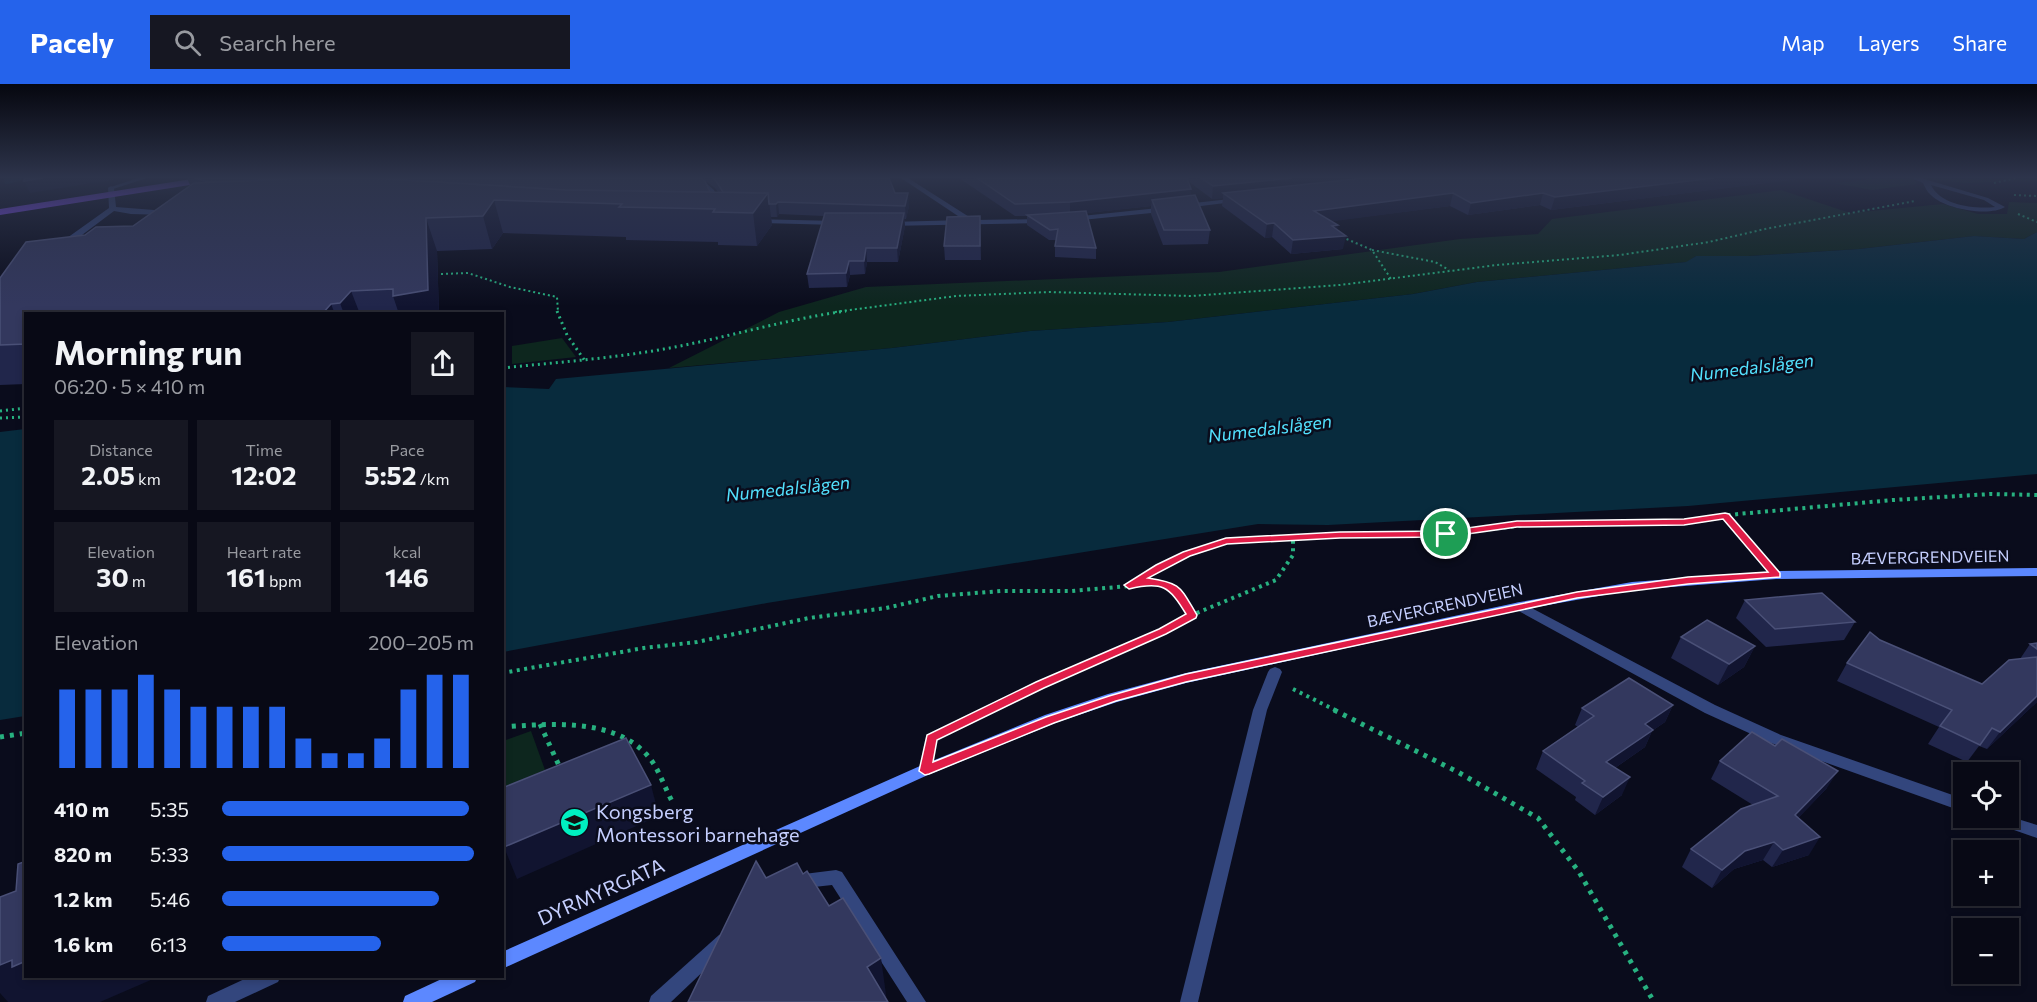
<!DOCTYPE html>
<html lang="en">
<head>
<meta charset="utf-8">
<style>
	:root { --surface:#080915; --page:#161722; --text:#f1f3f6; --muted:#989aa0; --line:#292a34; --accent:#2563eb }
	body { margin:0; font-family:Commissioner,sans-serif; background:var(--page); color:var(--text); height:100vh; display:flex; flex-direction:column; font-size:22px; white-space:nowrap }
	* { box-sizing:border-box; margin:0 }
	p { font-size:20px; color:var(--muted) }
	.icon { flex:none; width:33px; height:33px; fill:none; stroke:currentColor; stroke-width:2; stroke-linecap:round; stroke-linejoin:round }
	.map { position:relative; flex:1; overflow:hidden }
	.sheet { position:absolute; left:24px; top:228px; width:480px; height:666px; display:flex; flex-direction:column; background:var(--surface); border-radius:0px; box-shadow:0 3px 9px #0003,0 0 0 2px var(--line) }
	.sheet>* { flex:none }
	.controls { position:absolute; left:1953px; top:678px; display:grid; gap:12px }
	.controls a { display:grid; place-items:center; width:66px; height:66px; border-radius:0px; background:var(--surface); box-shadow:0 3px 9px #0003,0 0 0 2px var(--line); font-size:30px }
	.pin { position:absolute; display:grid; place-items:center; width:51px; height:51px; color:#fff; margin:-26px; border:3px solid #fff; border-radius:50%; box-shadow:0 2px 6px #0007 }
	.round { display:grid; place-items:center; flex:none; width:63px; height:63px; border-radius:0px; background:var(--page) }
	.headline { display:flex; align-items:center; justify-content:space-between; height:102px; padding:0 30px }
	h1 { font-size:33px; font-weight:700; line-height:45px }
	.figures { display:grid; grid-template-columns:repeat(3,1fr); gap:9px; height:102px; padding:6px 30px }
	.figures div { display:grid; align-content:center; border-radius:0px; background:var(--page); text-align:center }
	.figures b { font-size:26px; font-weight:700 }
	.figures small { font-size:16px; font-weight:400 }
	.figures p { font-size:16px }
	.chart { height:168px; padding:12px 30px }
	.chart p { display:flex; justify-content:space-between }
	.chart svg { width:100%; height:108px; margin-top:6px; stroke:var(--accent); stroke-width:6 }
	ul { padding:0 30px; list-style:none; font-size:20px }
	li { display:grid; grid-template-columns:96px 72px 1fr; align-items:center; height:45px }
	li i { height:15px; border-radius:8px; background:var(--accent) }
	header { display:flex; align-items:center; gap:36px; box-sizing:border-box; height:84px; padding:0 30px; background:var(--accent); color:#fff }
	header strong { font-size:28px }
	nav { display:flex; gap:33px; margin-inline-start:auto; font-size:21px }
	.search { width:420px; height:54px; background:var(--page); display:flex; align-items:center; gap:15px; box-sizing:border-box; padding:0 21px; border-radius:0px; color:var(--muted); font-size:22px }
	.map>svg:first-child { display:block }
	.green { fill:#0d261e }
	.water { fill:#082b3d }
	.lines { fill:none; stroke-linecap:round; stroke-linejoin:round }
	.stream { stroke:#082b3d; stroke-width:6 }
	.path-far3 { stroke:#27b180; stroke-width:2; stroke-dasharray:2 3; stroke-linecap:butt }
	.path-far2 { stroke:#27b180; stroke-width:3; stroke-dasharray:2 4; stroke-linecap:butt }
	.path-far1 { stroke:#27b180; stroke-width:4; stroke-dasharray:3 4.5; stroke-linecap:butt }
	.path { stroke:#27b180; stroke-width:5; stroke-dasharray:4 6; stroke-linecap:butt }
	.lane { fill:#33467d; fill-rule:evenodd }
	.street { fill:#33467d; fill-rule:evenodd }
	.secondary { fill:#5c88ff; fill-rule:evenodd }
	.primary { fill:#874cff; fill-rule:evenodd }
	.wall { fill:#21264b }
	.shaded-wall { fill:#111430 }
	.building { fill:#33385e; stroke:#4a5077; stroke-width:1.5 }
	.route { fill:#e11d48; stroke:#fff; stroke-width:1.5; fill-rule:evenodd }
	.labels { text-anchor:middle; stroke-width:5; stroke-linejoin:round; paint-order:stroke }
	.street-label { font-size:16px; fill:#c5cfff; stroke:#0a0c1c }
	.water-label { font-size:18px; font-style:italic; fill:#53e2ff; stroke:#0a0c1c }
	.near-poi-label { font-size:20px; fill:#c5cfff; stroke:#0a0c1c; text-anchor:start }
	.near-street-label { font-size:20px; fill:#c5cfff; stroke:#0a0c1c }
</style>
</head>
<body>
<header>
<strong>Pacely</strong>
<div class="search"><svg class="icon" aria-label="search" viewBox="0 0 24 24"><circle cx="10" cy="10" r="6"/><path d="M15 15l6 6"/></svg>Search here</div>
<nav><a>Map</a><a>Layers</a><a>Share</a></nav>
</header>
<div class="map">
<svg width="2037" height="918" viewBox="0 0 2037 918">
	<rect width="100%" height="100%" fill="#0a0c1c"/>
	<g class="green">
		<polygon points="1863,94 2037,94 2037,97 1965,99 1914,94 1917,100 1872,106 1834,99 1866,96"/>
		<polygon points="1781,106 1850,129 1943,120 1978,130 2007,130 2009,118 2037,119 2037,148 2024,155 1974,152 1859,165 1749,172 1696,172 1687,178 1477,198 1413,210 1168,238 1030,247 892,264 669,284 779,228 866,203 1219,188 1460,155 1538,150 1552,135"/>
		<polygon points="562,254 576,273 512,280 512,262"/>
		<polygon points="531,647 545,686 503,703 503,657"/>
	</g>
	<g class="water">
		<polygon points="2037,148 2037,390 1688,422 1328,441 1258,440 767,519 503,568 503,303 549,305 556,295 892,264 1030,247 1168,238 1413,210 1477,198 1686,178 1696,172 1749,172 1859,165 1974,152 2024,155"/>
		<polygon points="25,345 25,632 0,636 0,348"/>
	</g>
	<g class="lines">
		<polyline class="stream" points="7,97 19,94"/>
		<g class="path-far3">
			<polyline points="1994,99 2016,94"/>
			<polyline points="2014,111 2037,112"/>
			<polyline points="2018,130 2037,138"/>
			<polyline points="1342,153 1372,166 1391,195"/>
			<polyline points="1372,166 1435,178 1449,186"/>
			<polyline points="441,190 468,189 510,203 557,213 558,228"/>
			<polyline points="835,228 956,212 1049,208 1191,212 1340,201 1497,181 1620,171 1709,158 1765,145 1915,117"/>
		</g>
		<g class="path-far2">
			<polyline points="557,227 567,251 585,277"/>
			<path d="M502,284C560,278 618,274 675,263C732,252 788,235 846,227"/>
			<polyline points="0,327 26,324"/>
			<polyline points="0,334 26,333"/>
		</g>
		<g class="path-far1">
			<polyline points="1726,432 1760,472"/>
			<path d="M1133,501C1166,494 1175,504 1192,531"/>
			<polyline points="502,589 644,564 697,558 809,534 886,524 938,512 1001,507 1071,507 1129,502 1159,483 1187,470 1226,457 1340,451 1446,450 1552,438 1684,438 1738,430 1893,416 1991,410 2037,411"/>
			<polyline points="1293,605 1337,627"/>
			<polyline points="986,627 1162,548 1192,531 1276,496 1293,471 1293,455"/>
		</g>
		<g class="path">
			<polyline points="1334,626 1456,687 1538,734 1579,788 1654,918"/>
			<polyline points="540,640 561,686"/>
			<path d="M502,643C547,640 613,633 647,671C659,684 664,703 673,719"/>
			<polyline points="0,653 26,649"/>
			<polyline points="930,659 931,654 989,626"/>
		</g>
		<g class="lane">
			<polygon points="138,94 147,94 113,105 108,104"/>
			<path d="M1912,94H1921L1988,114L2005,123C1989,133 1944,125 1931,111C1927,108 1925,103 1923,99ZM1931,101L1984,116L1995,123C1975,125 1941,122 1931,101Z"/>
			<polygon points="836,786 842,788 926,918 907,918 832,801 796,805 790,803 788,798 790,793 796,791"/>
			<polygon points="725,848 731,851 734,856 731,861 671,918 649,918 651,912 719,851"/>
			<polygon points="251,892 281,892 278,898 235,918 206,918 208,912"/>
		</g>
		<g class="street">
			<polygon points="693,94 700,94 714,106 720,123 716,123 709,108"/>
			<polygon points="901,94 908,94 974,136 1042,135 1046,137 1042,139 886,142 886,138 889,138 964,136"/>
			<polygon points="111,102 114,104 116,123 167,127 171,129 167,131 131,130 114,127 66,163 60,163 60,159 109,124 108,104"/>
			<polygon points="1239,114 1241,115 1241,117 1185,124 1181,122 1185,120"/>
			<polygon points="1168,123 1171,123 1171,127 1072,137 1068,135 1072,133"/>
			<polygon points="754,135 838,137 842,139 838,141 757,139 753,137"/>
			<polygon points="1520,518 1715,621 1781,651 1964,715 1964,728 1771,659 1705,629 1515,525 1514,522 1515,519"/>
			<polygon points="1275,583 1280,585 1282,588 1267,626 1198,918 1180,918 1253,626 1268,588 1270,585"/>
			<polygon points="2008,732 2037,741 2037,754 1991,738 1989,734 2008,734"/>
		</g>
		<g class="secondary">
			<polygon points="2037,484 2037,492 1776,495 1632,506 1520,526 1186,599 1117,618 1055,639 930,690 502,885 502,868 920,682 1045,631 1108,610 1186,589 1520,518 1632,498 1776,487"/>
			<polygon points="448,892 478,892 475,898 432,918 403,918 405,912"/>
		</g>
		<polygon class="primary" points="198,94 220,94 215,97 0,131 0,125"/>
	</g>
	<g class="wall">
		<polygon points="187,94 701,94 710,108 718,108 715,104 702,94 889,94 895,109 909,122 906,135 904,135 905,142 898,178 867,178 865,190 850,191 847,203 809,204 807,190 824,132 779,130 777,133 771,133 772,141 757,162 718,161 718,158 626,156 626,153 503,149 492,165 437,167 439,230 26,230 26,300 0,301 0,194 85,151 133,142 190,101"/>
		<polygon points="959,94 1806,94 1551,126 1540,121 1468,131 1450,122 1331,137 1337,145 1343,165 1291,170 1272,153 1265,154 1222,122 1223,114 1212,115 1188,97 1191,112 1210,146 1208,160 1163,161 1151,130 1151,122 1086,129 1096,164 1096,175 1055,173 1055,162 1056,156 1049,156 1027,141 1027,132 1015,132"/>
		<polygon points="980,132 981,176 945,176 944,162"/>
		<polygon points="1745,516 1855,538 1844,556 1766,563 1736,534"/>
		<polygon points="1681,553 1755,562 1744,583 1718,601 1671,574"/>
		<polygon points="2037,559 2037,618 1987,665 1979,662 1967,678 1928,660 1939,643 1837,597 1847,579 1982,600 2020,575 2030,560"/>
		<polygon points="1673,621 1665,638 1652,647 1645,663 1615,684 1622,711 1595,731 1575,716 1576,713 1536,685 1543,667 1578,643 1575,641 1582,624"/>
		<polygon points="1720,677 1827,704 1798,734 1809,771 1772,783 1763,776 1734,785 1712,804 1682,783 1691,765 1753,721 1711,695"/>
	</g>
	<g class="shaded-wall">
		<polygon points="43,94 124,94 30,109 24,97"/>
		<polygon points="169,94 186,94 170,96"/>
		<polygon points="1292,94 1400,94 1223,109 1223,114 1212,115 1213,102"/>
		<polygon points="1714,94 1806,94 1551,126 1555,113"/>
		<polygon points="1191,105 1190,117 1152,116 1151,122 1070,131 1070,118"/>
		<polygon points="768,109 772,141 757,162 753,129"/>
		<polygon points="908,109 909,122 906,135 905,122"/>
		<polygon points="1453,109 1450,122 1312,140 1314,127"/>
		<polygon points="1543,109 1540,121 1468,131 1471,119"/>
		<polygon points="494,116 503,149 492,165 483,132"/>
		<polygon points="778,118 779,130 777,133 776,120"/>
		<polygon points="904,129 905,142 898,178 897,164"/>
		<polygon points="426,134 437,167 439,230 399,230 393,212"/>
		<polygon points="1274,139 1272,153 1265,154 1267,140"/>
		<polygon points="1338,141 1336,153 1346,152 1343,165 1291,170 1293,156 1332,142"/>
		<polygon points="866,164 867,178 865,190 864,177"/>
		<polygon points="849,177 850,191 847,203 846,189"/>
		<polygon points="351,207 360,230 344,230 340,219"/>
		<polygon points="331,220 335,230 322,230"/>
		<polygon points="1755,562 1744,583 1718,601 1729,580"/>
		<polygon points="2037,612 2037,618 1987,665 2000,648"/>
		<polygon points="1673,621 1665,638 1652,647 1645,663 1599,695 1606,678 1645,640"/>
		<polygon points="1838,687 1827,704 1784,749 1795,731"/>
		<polygon points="1630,693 1622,711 1595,731 1603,713"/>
		<polygon points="651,701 659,732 517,795 504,763"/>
		<polygon points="1820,753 1809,771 1772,783 1783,766"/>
		<polygon points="1774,758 1763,776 1734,785 1712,804 1722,786 1745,767"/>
		<polygon points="881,874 887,918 867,883"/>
		<polygon points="12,876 26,877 26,892 160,892 100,918 8,918 0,909 0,881"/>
	</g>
	<g class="building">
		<polygon points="24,94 43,94 24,97"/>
		<polygon points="194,94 701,94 705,97 710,108 565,106 388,95 314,94 209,98"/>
		<polygon points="314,94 388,95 565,106 768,109 753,129 713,128 715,125 619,123 622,120 494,116 483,132 426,134 428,206 393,212 393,205 351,207 340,219 331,220 322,230 26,230 26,260 0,261 0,194 26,158 85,151 96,143 133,142 194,99"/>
		<polygon points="714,94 889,94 895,109 908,109 905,122 778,118 776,120 769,120 768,109 723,108"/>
		<polygon points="977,94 1187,94 1191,105 1070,118 1015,120"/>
		<polygon points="1201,94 1292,94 1213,102"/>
		<polygon points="1365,94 1714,94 1555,113 1543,109 1471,119 1453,109 1314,127 1338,141 1332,142 1346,152 1293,156 1274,139 1267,140 1223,109"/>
		<polygon points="1195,111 1210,146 1164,146 1152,116"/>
		<polygon points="1086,127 1096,164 1055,162 1058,145 1050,146 1027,131"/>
		<polygon points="825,129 904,129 897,164 866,164 864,177 849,177 846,189 807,190"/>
		<polygon points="980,132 980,162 944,162 947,133"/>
		<polygon points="1822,509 1855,538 1775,545 1745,516"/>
		<polygon points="1707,536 1755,562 1729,580 1681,553"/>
		<polygon points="1870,548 1880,556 1982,600 2009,576 2037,573 2037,612 2000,648 1992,644 1980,661 1940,642 1952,626 1847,579"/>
		<polygon points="2037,559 2037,565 2030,560"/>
		<polygon points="1629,594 1673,621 1645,640 1653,646 1606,678 1630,693 1603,713 1582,699 1585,697 1543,667 1594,632 1582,624"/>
		<polygon points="1752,648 1775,662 1782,655 1838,687 1795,731 1820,753 1783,766 1774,758 1745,767 1722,786 1691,765 1741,725 1778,712 1720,677"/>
		<polygon points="626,654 651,701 504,763 502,758 502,704"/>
		<polygon points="26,777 26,877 12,883 12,876 0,881 0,813 16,807 18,780"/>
		<polygon points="756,777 766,794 797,779 803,790 807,787 829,822 843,814 881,874 867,883 888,918 688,918"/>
	</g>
	<linearGradient id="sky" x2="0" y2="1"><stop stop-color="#06070f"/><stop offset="0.42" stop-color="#2d344b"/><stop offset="1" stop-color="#2d344b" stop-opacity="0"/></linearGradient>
	<rect width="2037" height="222" fill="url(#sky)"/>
	<path class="route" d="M1725,429L1729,430L1780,489V493L1688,500L1577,514L1186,598L1116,617L1054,639L929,690L925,691L919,687L927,651L1036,598L1159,545L1186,530C1169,502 1162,497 1129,505L1124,501L1156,481L1183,468L1226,454L1340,448L1446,447L1517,437L1684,435ZM1723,435L1768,488L1688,493L1577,508L1186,590L1109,612L1046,633L933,678L937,656L1044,604L1166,550L1196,534L1197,531C1180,503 1182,499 1148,494L1190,472L1227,460L1340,454L1446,453L1517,443L1684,441Z"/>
	<defs>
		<symbol id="school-disc" viewBox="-11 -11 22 22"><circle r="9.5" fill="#00f0c1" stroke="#0a0c1c"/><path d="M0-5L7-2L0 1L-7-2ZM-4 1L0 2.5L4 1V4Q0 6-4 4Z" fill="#111"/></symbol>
	</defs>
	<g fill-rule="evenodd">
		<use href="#school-disc" x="558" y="722" width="33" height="33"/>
	</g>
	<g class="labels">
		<g class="street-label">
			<text transform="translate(1930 473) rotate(-1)" y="6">BÆVERGRENDVEIEN</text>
			<text transform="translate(1445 521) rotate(-12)" y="6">BÆVERGRENDVEIEN</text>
		</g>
		<g class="water-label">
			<text transform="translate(1752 284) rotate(-7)" y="6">Numedalslågen</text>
			<text transform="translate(1270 345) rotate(-7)" y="6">Numedalslågen</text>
			<text transform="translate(788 405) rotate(-6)" y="6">Numedalslågen</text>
		</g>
		<g class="near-poi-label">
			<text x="596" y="735">Kongsberg<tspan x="596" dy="23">Montessori barnehage</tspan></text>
		</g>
		<g class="near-street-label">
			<text transform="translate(601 808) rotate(-24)" y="7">DYRMYRGATA</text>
		</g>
	</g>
</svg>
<div class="controls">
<a><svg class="icon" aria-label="locate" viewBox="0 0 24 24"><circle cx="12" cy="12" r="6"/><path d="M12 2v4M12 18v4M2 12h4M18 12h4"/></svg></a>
<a>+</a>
<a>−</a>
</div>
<div class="pin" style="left:1446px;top:450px;background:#1e9e55"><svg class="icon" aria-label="arrive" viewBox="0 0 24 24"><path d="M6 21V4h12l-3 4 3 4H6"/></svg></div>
<section class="sheet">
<div class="headline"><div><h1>Morning run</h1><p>06:20 · 5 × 410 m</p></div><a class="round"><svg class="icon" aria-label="share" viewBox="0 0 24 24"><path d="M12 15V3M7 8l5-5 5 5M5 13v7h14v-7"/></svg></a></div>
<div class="figures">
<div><p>Distance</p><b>2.05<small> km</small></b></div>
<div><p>Time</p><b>12:02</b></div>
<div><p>Pace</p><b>5:52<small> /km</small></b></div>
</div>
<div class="figures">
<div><p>Elevation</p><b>30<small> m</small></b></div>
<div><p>Heart rate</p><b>161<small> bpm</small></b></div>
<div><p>kcal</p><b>146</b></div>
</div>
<div class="chart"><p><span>Elevation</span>200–205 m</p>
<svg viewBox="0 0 160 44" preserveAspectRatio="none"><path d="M5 44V12M15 44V12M25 44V12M35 44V6M45 44V12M55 44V19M65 44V19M75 44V19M85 44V19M95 44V32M105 44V38M115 44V38M125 44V32M135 44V12M145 44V6M155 44V6"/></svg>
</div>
<ul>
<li><b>410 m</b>5:35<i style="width:98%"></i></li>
<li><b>820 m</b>5:33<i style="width:100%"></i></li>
<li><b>1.2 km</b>5:46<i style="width:86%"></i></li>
<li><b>1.6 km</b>6:13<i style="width:63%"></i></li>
</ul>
</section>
</div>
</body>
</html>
